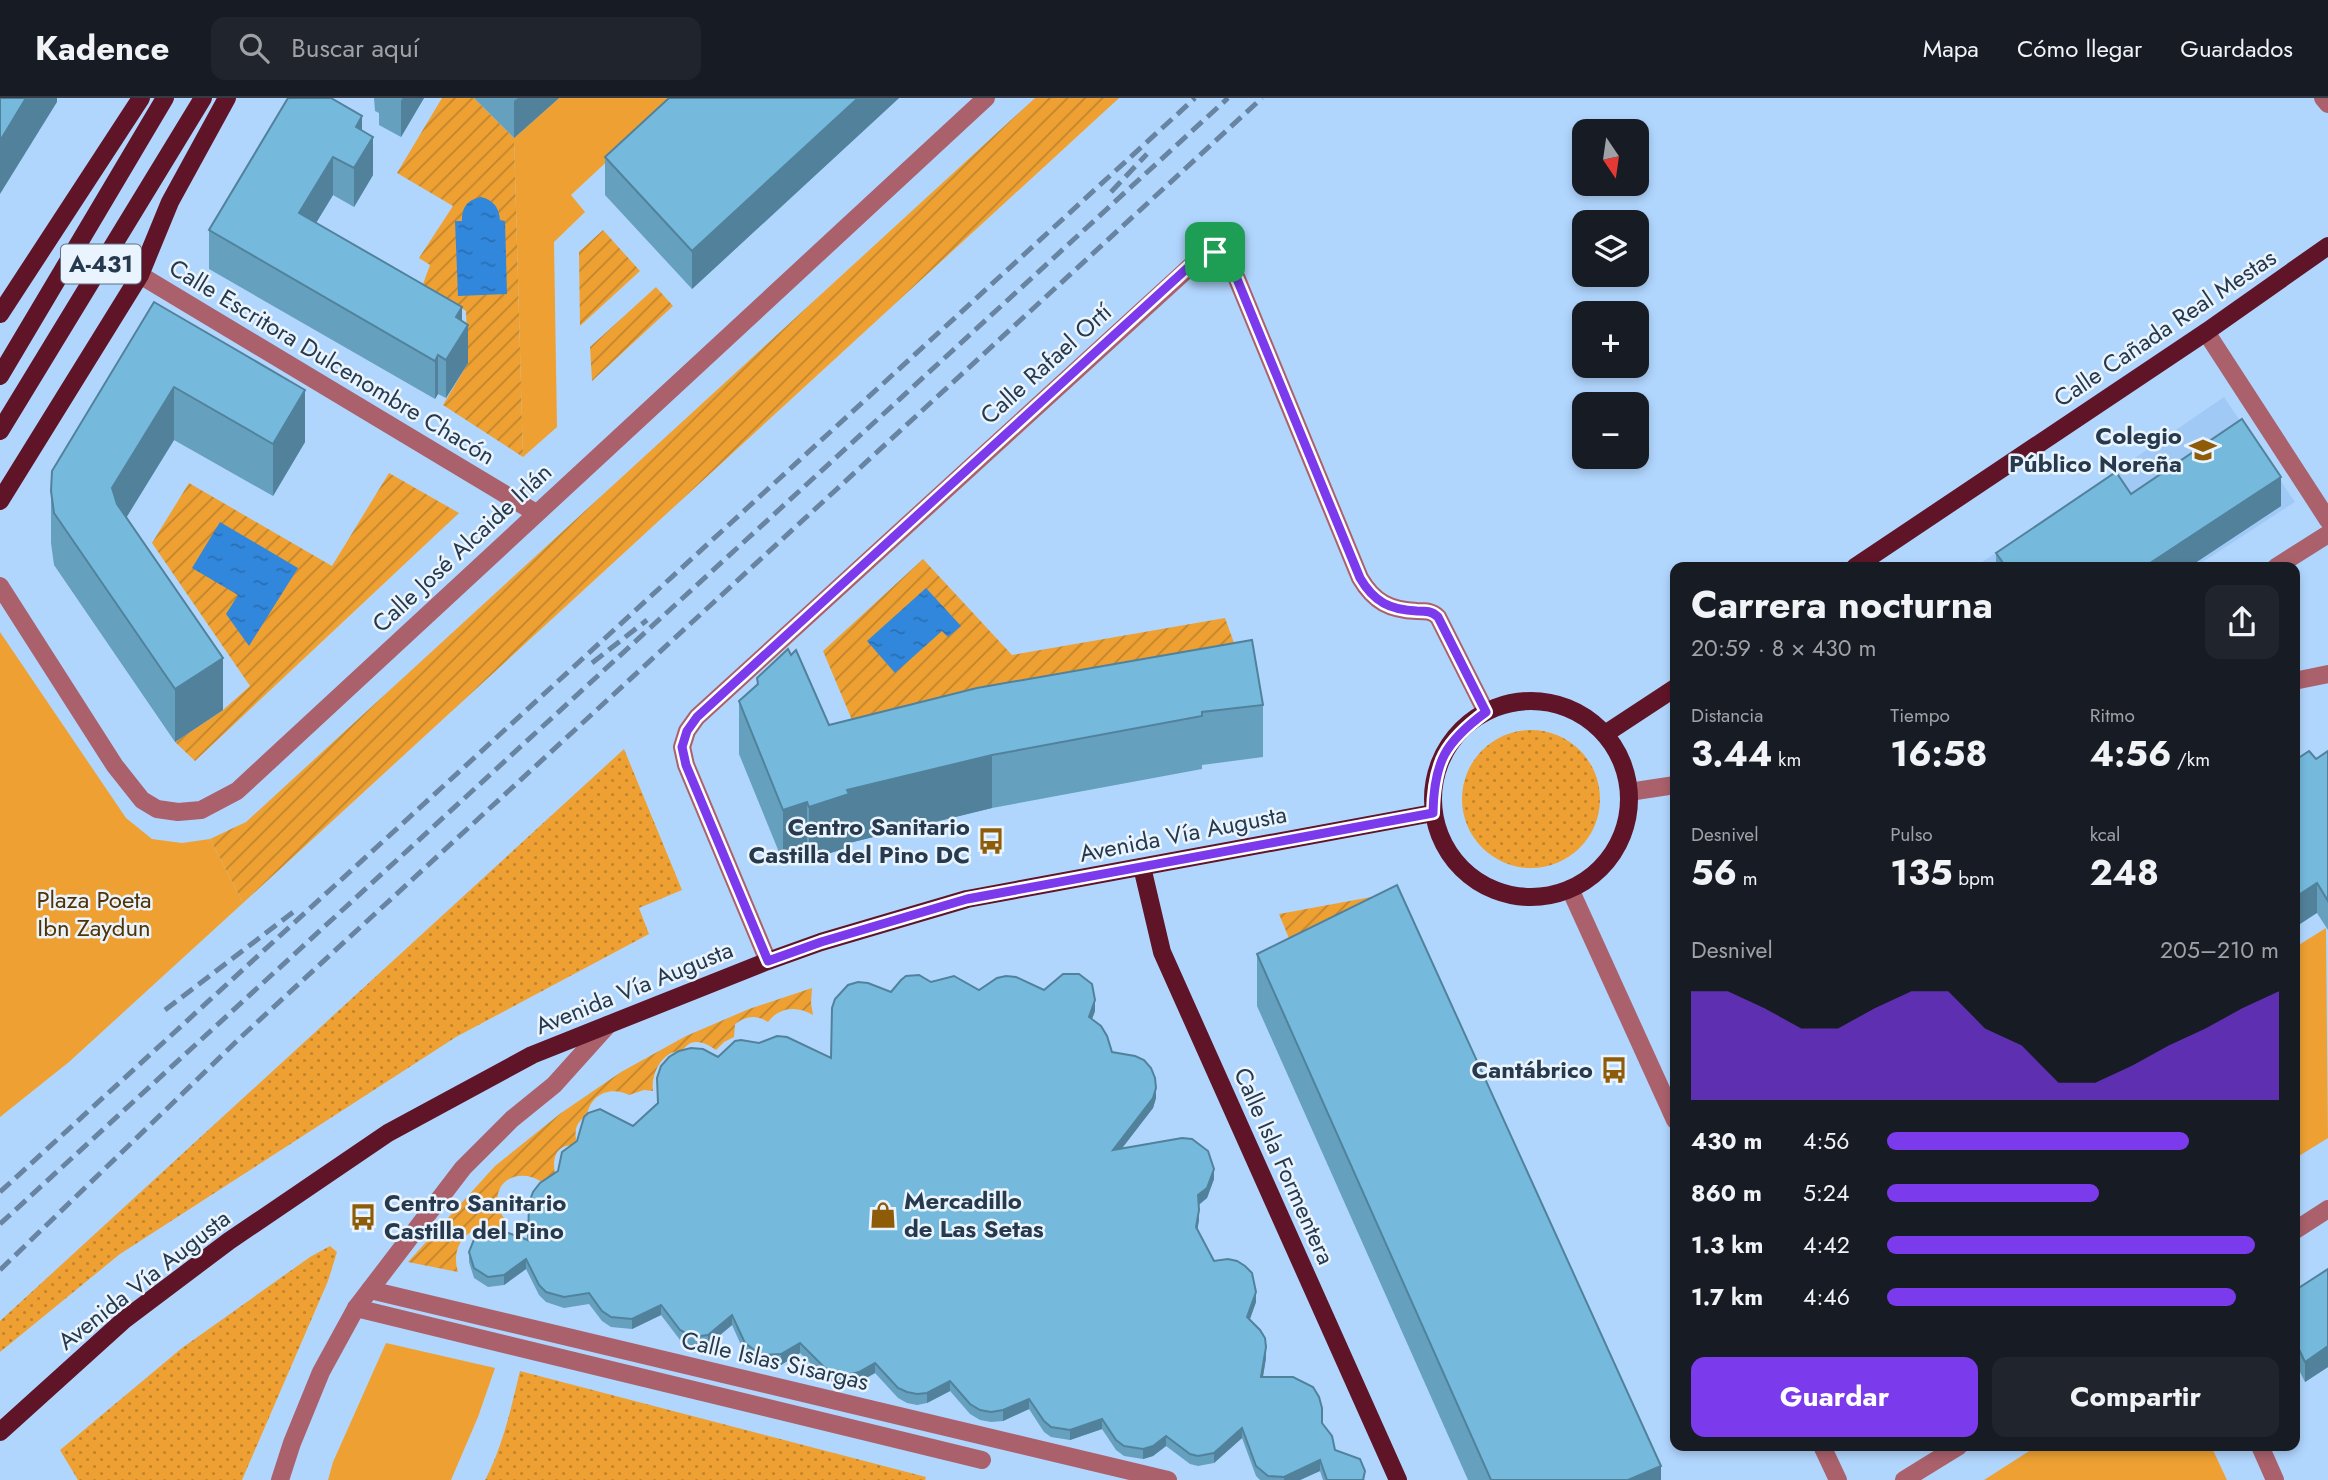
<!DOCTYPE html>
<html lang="es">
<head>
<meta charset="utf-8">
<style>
	:root { --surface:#171b24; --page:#20242c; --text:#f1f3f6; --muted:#9ea1a6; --line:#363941; --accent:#7c3aed }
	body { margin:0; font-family:Jost,sans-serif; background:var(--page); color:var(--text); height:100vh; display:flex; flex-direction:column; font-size:26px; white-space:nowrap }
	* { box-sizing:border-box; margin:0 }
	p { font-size:23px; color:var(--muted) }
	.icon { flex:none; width:38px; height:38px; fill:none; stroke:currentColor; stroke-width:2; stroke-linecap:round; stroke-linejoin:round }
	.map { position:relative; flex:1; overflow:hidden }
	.drawer { position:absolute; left:1670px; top:464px; width:630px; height:889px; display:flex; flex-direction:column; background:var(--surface); border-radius:14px; box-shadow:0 4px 10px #0003 }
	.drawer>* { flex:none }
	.needle { width:46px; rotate:167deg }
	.controls { position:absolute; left:1572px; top:21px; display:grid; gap:14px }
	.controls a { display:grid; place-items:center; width:77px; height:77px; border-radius:14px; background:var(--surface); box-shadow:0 4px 10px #0003; font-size:35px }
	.pin { position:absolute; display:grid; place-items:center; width:60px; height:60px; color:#fff; margin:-30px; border-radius:14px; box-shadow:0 4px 10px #0006 }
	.round { display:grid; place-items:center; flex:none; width:74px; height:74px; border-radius:14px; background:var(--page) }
	.head { display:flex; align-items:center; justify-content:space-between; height:119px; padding:0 21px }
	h1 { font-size:38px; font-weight:700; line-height:52px }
	.metrics { display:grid; grid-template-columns:repeat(3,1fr); gap:10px; height:119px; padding:7px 21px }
	.metrics div { display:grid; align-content:center }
	.metrics b { font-size:35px; font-weight:700 }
	.metrics small { font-size:19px; font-weight:400 }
	.metrics p { font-size:19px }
	.chart { height:196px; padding:14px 21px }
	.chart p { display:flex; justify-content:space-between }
	.chart svg { width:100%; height:126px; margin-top:7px; fill:var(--accent); opacity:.7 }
	.action { display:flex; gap:14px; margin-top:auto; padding:14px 21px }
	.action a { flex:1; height:80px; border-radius:14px; background:var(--accent); color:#fff; font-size:28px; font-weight:700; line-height:80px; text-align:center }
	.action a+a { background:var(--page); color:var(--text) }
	ul { padding:0 21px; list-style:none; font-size:23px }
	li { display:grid; grid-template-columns:112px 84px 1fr; align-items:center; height:52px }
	li i { height:18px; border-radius:9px; background:var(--accent) }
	header { display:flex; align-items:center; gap:42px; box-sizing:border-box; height:98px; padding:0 35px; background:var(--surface); border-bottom:2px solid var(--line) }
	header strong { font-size:33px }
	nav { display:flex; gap:38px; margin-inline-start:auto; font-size:24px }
	.search { width:490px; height:63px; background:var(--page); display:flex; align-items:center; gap:18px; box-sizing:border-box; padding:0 24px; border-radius:14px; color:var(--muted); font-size:26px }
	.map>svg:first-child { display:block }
	.built { fill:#a1c9f6 }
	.grass { fill:url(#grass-dots) }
	.park { fill:#eea132 }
	.garden { fill:url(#garden-furrows) }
	.water { fill:url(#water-ripples) }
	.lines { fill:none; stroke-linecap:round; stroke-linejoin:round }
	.minor { stroke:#aa616c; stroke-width:18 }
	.major { stroke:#601427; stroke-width:18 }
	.rail { stroke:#6884a1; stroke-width:5; stroke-dasharray:14 7; stroke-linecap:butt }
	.wall { fill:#65a0be }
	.shaded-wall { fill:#52829b }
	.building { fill:#75badd; stroke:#52829b; stroke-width:2 }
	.route-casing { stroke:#fff; stroke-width:14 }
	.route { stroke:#7c3aed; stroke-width:9 }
	.labels { text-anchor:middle; stroke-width:5; stroke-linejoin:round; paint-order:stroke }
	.shield { fill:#eaf4fe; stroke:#617182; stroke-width:2 }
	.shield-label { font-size:23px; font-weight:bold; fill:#26394d }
	.street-label { font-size:24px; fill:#26394d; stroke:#eaf4fe }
	.poi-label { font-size:24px; font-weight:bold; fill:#26394d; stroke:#eaf4fe; text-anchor:end }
	.park-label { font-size:24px; fill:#513203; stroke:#eaf4fe }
</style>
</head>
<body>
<header>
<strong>Kadence</strong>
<div class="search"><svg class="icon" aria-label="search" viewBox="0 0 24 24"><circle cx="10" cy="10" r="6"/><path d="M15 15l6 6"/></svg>Buscar aquí</div>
<nav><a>Mapa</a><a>Cómo llegar</a><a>Guardados</a></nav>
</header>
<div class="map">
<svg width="2328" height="1382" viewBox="0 0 2328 1382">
	<defs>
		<pattern id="grass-dots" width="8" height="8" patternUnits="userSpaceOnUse" patternTransform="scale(1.75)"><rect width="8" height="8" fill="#eea132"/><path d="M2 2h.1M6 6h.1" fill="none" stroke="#c1842d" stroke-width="1.8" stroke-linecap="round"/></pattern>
		<pattern id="garden-furrows" width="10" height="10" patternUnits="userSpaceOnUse" patternTransform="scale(1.75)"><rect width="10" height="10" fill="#eea132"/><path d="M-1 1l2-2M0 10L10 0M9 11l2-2" fill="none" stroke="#c1842d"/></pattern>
		<pattern id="water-ripples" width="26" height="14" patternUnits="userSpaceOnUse" patternTransform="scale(1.75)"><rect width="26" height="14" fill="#3187db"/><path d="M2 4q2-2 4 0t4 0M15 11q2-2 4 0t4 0" fill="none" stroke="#296fb4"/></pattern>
	</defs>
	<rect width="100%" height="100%" fill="#b1d6fe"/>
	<polygon class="built" points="2224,299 2295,404 2195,469 1975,469"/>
	<g class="grass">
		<circle cx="1531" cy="701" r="69"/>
		<polygon points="624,651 682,792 639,810 649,836 456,939 120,1156 0,1254 0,1223"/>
		<polygon points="330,1148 337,1154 328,1183 242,1382 78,1382 60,1352 182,1250 310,1159"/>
		<path d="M520,1273L926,1379L925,1382H485C503,1348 511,1310 520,1273Z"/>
	</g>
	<g class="park">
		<polygon points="559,0 675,0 571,97 585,114 554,144 557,329 523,359 514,40"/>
		<polygon points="0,534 126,720 152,741 182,745 210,741 243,805 69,964 0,1019"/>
		<polygon points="2326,830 2328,1040 2294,1061 2294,850"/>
		<polygon points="386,1245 495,1270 478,1319 451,1382 328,1382 333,1364"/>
		<polygon points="2037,1348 2211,1348 2227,1382 1984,1382"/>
	</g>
	<g class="garden">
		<polygon points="442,0 474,0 514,40 523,359 443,307 468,265 466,213 423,186 430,167 419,160 453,108 397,75"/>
		<polygon points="1035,0 1119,0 243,805 210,741 246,724"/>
		<polygon points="603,132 640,173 580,228 579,154"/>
		<polygon points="656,189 673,208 592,283 590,249"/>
		<polygon points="389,375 459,415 195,663 175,644 223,612 250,588 152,445 189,385 332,468"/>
		<polygon points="923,461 1012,557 1225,520 1245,575 860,641 823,553"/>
		<polygon points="1393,795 1304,877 1279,816"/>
		<path d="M812,890L811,905L813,917C798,908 780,908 768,924C756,916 746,918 735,926L734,939L724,944L716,952C710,948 704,944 696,944C689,944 687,948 682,952C678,955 676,953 671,955C658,962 651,979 653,993L644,992L629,997C610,988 591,996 587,1017C575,1025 574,1033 577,1047C555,1046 551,1060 556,1080L542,1084C513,1065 482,1092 506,1123L502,1129C472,1124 449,1144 458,1174L408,1164L495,1068L561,1015L621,974L686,938L749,911Z"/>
	</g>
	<g class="water">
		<path d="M481,99C493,102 499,109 500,122L505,123L507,196L458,198L455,123H462C462,109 467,102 481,99Z"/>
		<polygon points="220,424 298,470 249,548 226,516 238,497 192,470"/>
		<polygon points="926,490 961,528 948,539 942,533 895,575 867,543"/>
	</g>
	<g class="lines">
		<g class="minor">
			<polyline points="2323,0 2328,6"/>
			<polyline points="140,177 536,415"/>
			<polyline points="2206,234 2328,422"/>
			<polyline points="2276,469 2328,436"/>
			<polyline points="0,488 115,668 142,702 157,711 178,714 201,712 237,693 986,0"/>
			<polyline points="2294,583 2328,576"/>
			<polyline points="1629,694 1675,687"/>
			<polyline points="1570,791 1675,1022"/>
			<path d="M768,863L686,667L682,649L687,633L697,619L1204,156C1223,152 1229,166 1237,181L1360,480C1374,504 1390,512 1417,513C1426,513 1432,513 1438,519L1486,614"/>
			<polyline points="2294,1133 2328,1111"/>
			<polyline points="370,1192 1168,1382"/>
			<polyline points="356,1210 982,1362"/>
			<polyline points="1822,1348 1838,1382"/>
			<polyline points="2260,1348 2275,1382"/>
			<polyline points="280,1382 292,1345 321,1274 356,1210 463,1070 512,1021 554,987 608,927"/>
			<polyline points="1904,1382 1959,1348"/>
		</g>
		<g class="major">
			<polyline points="0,216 141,0"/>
			<polyline points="0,278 165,0"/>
			<polyline points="0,333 203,0"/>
			<polyline points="0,403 140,177 170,104 227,0"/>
			<polyline points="1855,469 2206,234 2328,148"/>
			<circle cx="1531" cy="701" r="98"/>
			<polyline points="1605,636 1675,590"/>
			<polyline points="1142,769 1162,854 1398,1382"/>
			<polyline points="0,1334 124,1222 229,1143 388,1035 532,957 768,863 821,844 967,801 1433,715"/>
		</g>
		<g class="rail">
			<polyline points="1111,94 1147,56"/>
			<polyline points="592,565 647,522"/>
			<polyline points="165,912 296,812"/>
			<polyline points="0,1094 1195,0"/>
			<polyline points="0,1126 1228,0"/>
			<polyline points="0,1172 241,939 1262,0"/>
		</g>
	</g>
	<g class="wall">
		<polygon points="374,0 424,0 401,39 379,27 379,15 375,13"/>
		<polygon points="474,0 559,0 514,40"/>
		<polygon points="669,0 899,0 692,191 605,97 605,59"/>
		<polygon points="362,32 373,77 354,109 333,97 316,125 462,223 468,265 446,300 438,296 435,301 209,171 209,132"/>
		<polygon points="154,204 305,344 273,398 174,342 126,419 223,612 175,644 54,467 51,445 51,393"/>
		<polygon points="2131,396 2281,408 2189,469 1996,469 1996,455"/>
		<polygon points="791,557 829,627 1263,607 1263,659 1202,667 1202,671 992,710 849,745 849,749 809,762 807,756 783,764 739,656 739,603 757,588 757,580"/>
		<polygon points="2328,653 2328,832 2317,815 2316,661"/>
		<polygon points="1257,856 1661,1382 1468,1382 1257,908"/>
		<polygon points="931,884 979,892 1044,892 1095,913 1092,921 1112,954 1156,1000 1153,1010 1122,1050 1214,1081 1207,1100 1199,1107 1199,1122 1197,1132 1214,1163 1256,1204 1250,1221 1266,1260 1263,1279 1322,1325 1335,1352 1365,1382 1323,1382 1320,1373 1300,1382 1260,1382 1256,1378 1242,1340 1214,1365 1198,1368 1190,1366 1166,1348 1153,1358 1143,1361 1124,1358 1116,1352 1102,1331 1070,1342 1051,1339 1044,1334 1029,1311 1003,1323 991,1324 980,1322 970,1316 950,1293 927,1305 917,1307 907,1305 898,1300 875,1275 859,1284 847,1287 836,1285 825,1280 800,1255 781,1267 761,1267 745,1256 732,1227 708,1247 693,1249 680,1242 661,1217 632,1231 611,1229 602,1223 589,1206 564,1210 546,1204 539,1197 526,1171 504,1187 488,1189 474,1180 469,1164 469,1154 528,1142 718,959 831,960 891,894"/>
		<polygon points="2328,1171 2328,1269 2305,1284 2294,1262 2294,1193"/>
	</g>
	<g class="shaded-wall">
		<polygon points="26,0 57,0 57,4 0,96 0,43"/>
		<polygon points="403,0 424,0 401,39 401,3"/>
		<polygon points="518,0 559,0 514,40 514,3"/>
		<polygon points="858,0 899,0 692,191 692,153"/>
		<polygon points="362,18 362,56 356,29"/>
		<polygon points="373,39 373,77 354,109 354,70"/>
		<polygon points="333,59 333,97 299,153 299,115"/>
		<polygon points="462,209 462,236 468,227 468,265 446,300 446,262 456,219"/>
		<polygon points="438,257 438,296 435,301 435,263"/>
		<polygon points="174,289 174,342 112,443 112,390"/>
		<polygon points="305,292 305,344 273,398 273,346"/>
		<polygon points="2281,379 2281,408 2189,469 2144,469"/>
		<polygon points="223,560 223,612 175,644 175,591"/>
		<polygon points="992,657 992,710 849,745 849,749 809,762 809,709 847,692"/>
		<polygon points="807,704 807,756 783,764 783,712"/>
		<polygon points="2317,785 2317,815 2294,830 2294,800"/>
		<polygon points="1095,902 1095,913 1089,929 1089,919"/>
		<polygon points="1156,990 1156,1000 1153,1010 1113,1062 1113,1052"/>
		<polygon points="1214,1071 1214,1081 1207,1100 1198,1107 1198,1097"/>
		<polygon points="1199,1112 1199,1122 1196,1140 1196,1129"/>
		<polygon points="526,1161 526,1171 504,1187 504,1177"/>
		<polygon points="1256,1194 1256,1204 1247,1229 1247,1219"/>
		<polygon points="661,1207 661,1217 632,1231 632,1221"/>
		<polygon points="732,1217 732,1227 708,1247 708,1237"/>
		<polygon points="800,1245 800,1255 781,1267 781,1256"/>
		<polygon points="2328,1248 2328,1269 2305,1284 2305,1264"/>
		<polygon points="1266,1249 1266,1260 1261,1290 1261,1279"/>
		<polygon points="875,1265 875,1275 859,1284 847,1287 847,1277"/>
		<polygon points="950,1283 950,1293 927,1305 927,1295"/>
		<polygon points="1029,1301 1029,1311 1003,1323 1003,1312"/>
		<polygon points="1102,1321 1102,1331 1070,1342 1070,1332"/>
		<polygon points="1242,1330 1242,1340 1214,1365 1214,1355"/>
		<polygon points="1166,1338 1166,1348 1153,1358 1143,1361 1143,1351"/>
		<polygon points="1320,1362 1320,1373 1300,1382 1284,1382 1284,1379"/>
		<polygon points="1661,1368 1661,1382 1628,1382"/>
	</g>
	<g class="building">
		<polygon points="0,0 26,0 0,43"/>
		<polygon points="288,0 331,0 362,18 356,29 373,39 354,70 333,59 299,115 462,209 456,219 468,227 446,262 438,257 435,263 209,132"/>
		<polygon points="669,0 858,0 692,153 605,59"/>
		<polygon points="154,204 305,292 273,346 174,289 112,390 117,406 223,560 175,591 54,415 51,393 52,373"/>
		<polygon points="2242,321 2281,379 2144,469 2006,469 1996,455 2116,374 2131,396"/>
		<polygon points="1252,542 1263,607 1202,614 1202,618 992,657 847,692 849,696 809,709 807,704 783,712 739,603 758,586 757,580 788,551 791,557 796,552 829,627 977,590"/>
		<polygon points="2309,653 2316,661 2328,653 2328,803 2317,785 2294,800 2294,663"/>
		<polygon points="1397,787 1661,1368 1628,1382 1491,1382 1257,856"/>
		<polygon points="1063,876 1079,876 1092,886 1095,902 1089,919 1101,928 1107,938 1112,954 1135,958 1144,962 1151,970 1155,980 1156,990 1153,1000 1113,1052 1182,1040 1192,1041 1208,1053 1214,1071 1207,1090 1198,1097 1199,1112 1196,1129 1214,1163 1228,1161 1237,1163 1245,1168 1252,1175 1256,1194 1247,1219 1260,1232 1265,1240 1266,1249 1261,1279 1293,1279 1313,1289 1319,1299 1322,1310 1322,1325 1332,1338 1335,1352 1360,1361 1365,1373 1363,1382 1327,1382 1320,1362 1284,1379 1268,1378 1256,1368 1242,1330 1214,1355 1198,1358 1190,1356 1166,1338 1153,1348 1143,1351 1124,1348 1116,1342 1102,1321 1070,1332 1051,1329 1044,1323 1029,1301 1003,1312 991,1314 980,1312 970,1306 950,1283 927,1295 917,1296 907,1294 898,1290 875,1265 859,1274 847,1277 836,1275 825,1270 800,1245 781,1256 761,1257 745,1245 732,1217 708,1237 693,1239 680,1232 661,1207 632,1221 611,1219 602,1213 589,1195 564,1199 546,1194 539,1187 526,1161 504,1177 488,1179 474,1170 469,1154 475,1139 490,1131 497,1131 528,1142 529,1105 533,1094 540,1085 558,1073 562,1054 577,1043 584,1019 588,1015 600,1011 633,1028 658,1005 657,980 661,968 669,959 679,953 691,950 703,951 718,959 735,943 741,942 759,945 777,938 787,939 831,960 832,910 835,901 848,887 858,884 868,885 891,894 901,882 906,878 919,877 931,884 954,878 979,892 997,880 1006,878 1016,879 1044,892"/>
		<polygon points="2328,1171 2328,1248 2305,1264 2294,1241 2294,1193"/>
	</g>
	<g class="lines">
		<defs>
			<path id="route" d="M1215,154L1227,163L1237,181L1360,480C1374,504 1390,512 1417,513C1426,513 1432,513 1438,519L1486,614C1445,644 1434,664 1433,715L967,801L821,844L768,863L686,667L682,649L687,633L697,619L1195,163L1204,156Z"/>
		</defs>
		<use href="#route" class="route-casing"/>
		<use href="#route" class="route"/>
	</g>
	<defs>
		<symbol id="school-bare" viewBox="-9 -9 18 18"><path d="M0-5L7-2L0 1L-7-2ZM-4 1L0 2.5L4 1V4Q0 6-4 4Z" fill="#8e5c09" stroke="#eaf4fe" stroke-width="2.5" paint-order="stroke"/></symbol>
		<symbol id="bus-bare" viewBox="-9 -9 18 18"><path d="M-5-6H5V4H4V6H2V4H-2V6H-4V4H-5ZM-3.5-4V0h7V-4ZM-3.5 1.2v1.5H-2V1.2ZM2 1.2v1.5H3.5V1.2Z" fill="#8e5c09" stroke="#eaf4fe" stroke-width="2.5" paint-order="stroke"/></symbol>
		<symbol id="shop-bare" viewBox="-9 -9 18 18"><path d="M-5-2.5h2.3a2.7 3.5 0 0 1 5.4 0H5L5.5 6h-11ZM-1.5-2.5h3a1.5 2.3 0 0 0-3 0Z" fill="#8e5c09" stroke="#eaf4fe" stroke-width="2.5" paint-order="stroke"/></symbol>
	</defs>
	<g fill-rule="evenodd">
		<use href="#school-bare" x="2184" y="333" width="38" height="38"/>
		<use href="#bus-bare" x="972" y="724" width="38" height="38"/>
		<use href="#bus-bare" x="1595" y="953" width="38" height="38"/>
		<use href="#shop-bare" x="864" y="1098" width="38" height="38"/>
		<use href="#bus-bare" x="344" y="1100" width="38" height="38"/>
	</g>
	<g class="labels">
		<rect class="shield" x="61" y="146.5" width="80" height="39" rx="5"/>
		<g class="shield-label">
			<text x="101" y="174">A-431</text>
		</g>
		<g class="street-label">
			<text transform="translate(2165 230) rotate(-34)" y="8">Calle Cañada Real Mestas</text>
			<text transform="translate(332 264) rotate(31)" y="8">Calle Escritora Dulcenombre Chacón</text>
			<text transform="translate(1046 266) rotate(-42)" y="8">Calle Rafael Ortí</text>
			<text transform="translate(462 450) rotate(-43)" y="8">Calle José Alcaide Irlán</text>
			<text transform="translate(1183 736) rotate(-11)" y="8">Avenida Vía Augusta</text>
			<text transform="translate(634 890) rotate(-22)" y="8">Avenida Vía Augusta</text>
			<text transform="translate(1284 1068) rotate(66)" y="8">Calle Isla Formentera</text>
			<text transform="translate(144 1182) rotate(-38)" y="8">Avenida Vía Augusta</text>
			<text transform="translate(775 1263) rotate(13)" y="8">Calle Islas Sisargas</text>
		</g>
		<g class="poi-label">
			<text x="2182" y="346">Colegio<tspan x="2182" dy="28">Público Noreña</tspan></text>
			<text x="970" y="737">Centro Sanitario<tspan x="970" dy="28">Castilla del Pino DC</tspan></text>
			<text x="1593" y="980">Cantábrico</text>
			<text x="904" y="1111" text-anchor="start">Mercadillo<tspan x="904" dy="28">de Las Setas</tspan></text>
			<text x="384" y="1113" text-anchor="start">Centro Sanitario<tspan x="384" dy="28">Castilla del Pino</tspan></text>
		</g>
		<g class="park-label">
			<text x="94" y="810">Plaza Poeta<tspan x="94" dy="28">Ibn Zaydun</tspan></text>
		</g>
	</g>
</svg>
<div class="controls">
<a><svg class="needle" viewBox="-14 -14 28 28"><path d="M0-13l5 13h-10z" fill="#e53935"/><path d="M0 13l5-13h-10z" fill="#9ea1a6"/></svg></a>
<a><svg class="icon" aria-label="layers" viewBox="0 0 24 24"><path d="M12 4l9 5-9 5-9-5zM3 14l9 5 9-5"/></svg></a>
<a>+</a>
<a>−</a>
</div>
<div class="pin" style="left:1215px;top:154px;background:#1e9e55"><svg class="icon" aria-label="arrive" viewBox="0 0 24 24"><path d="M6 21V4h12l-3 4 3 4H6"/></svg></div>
<section class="drawer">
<div class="head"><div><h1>Carrera nocturna</h1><p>20:59 · 8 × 430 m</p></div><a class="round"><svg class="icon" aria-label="share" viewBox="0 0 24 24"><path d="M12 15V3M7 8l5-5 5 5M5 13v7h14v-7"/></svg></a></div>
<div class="metrics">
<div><p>Distancia</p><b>3.44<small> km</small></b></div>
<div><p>Tiempo</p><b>16:58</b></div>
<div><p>Ritmo</p><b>4:56<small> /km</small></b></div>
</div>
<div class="metrics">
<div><p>Desnivel</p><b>56<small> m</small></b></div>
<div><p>Pulso</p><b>135<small> bpm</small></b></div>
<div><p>kcal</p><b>248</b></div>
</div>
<div class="chart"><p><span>Desnivel</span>205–210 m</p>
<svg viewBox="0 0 160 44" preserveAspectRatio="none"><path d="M0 44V6L10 6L20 12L30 19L40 19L50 12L60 6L70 6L80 19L90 25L100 38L110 38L120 32L130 25L140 19L150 12L160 6V44z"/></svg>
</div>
<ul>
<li><b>430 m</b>4:56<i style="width:77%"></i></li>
<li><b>860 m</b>5:24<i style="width:54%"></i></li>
<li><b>1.3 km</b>4:42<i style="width:94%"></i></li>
<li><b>1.7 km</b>4:46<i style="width:89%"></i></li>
</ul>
<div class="action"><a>Guardar</a><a>Compartir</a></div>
</section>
</div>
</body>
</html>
